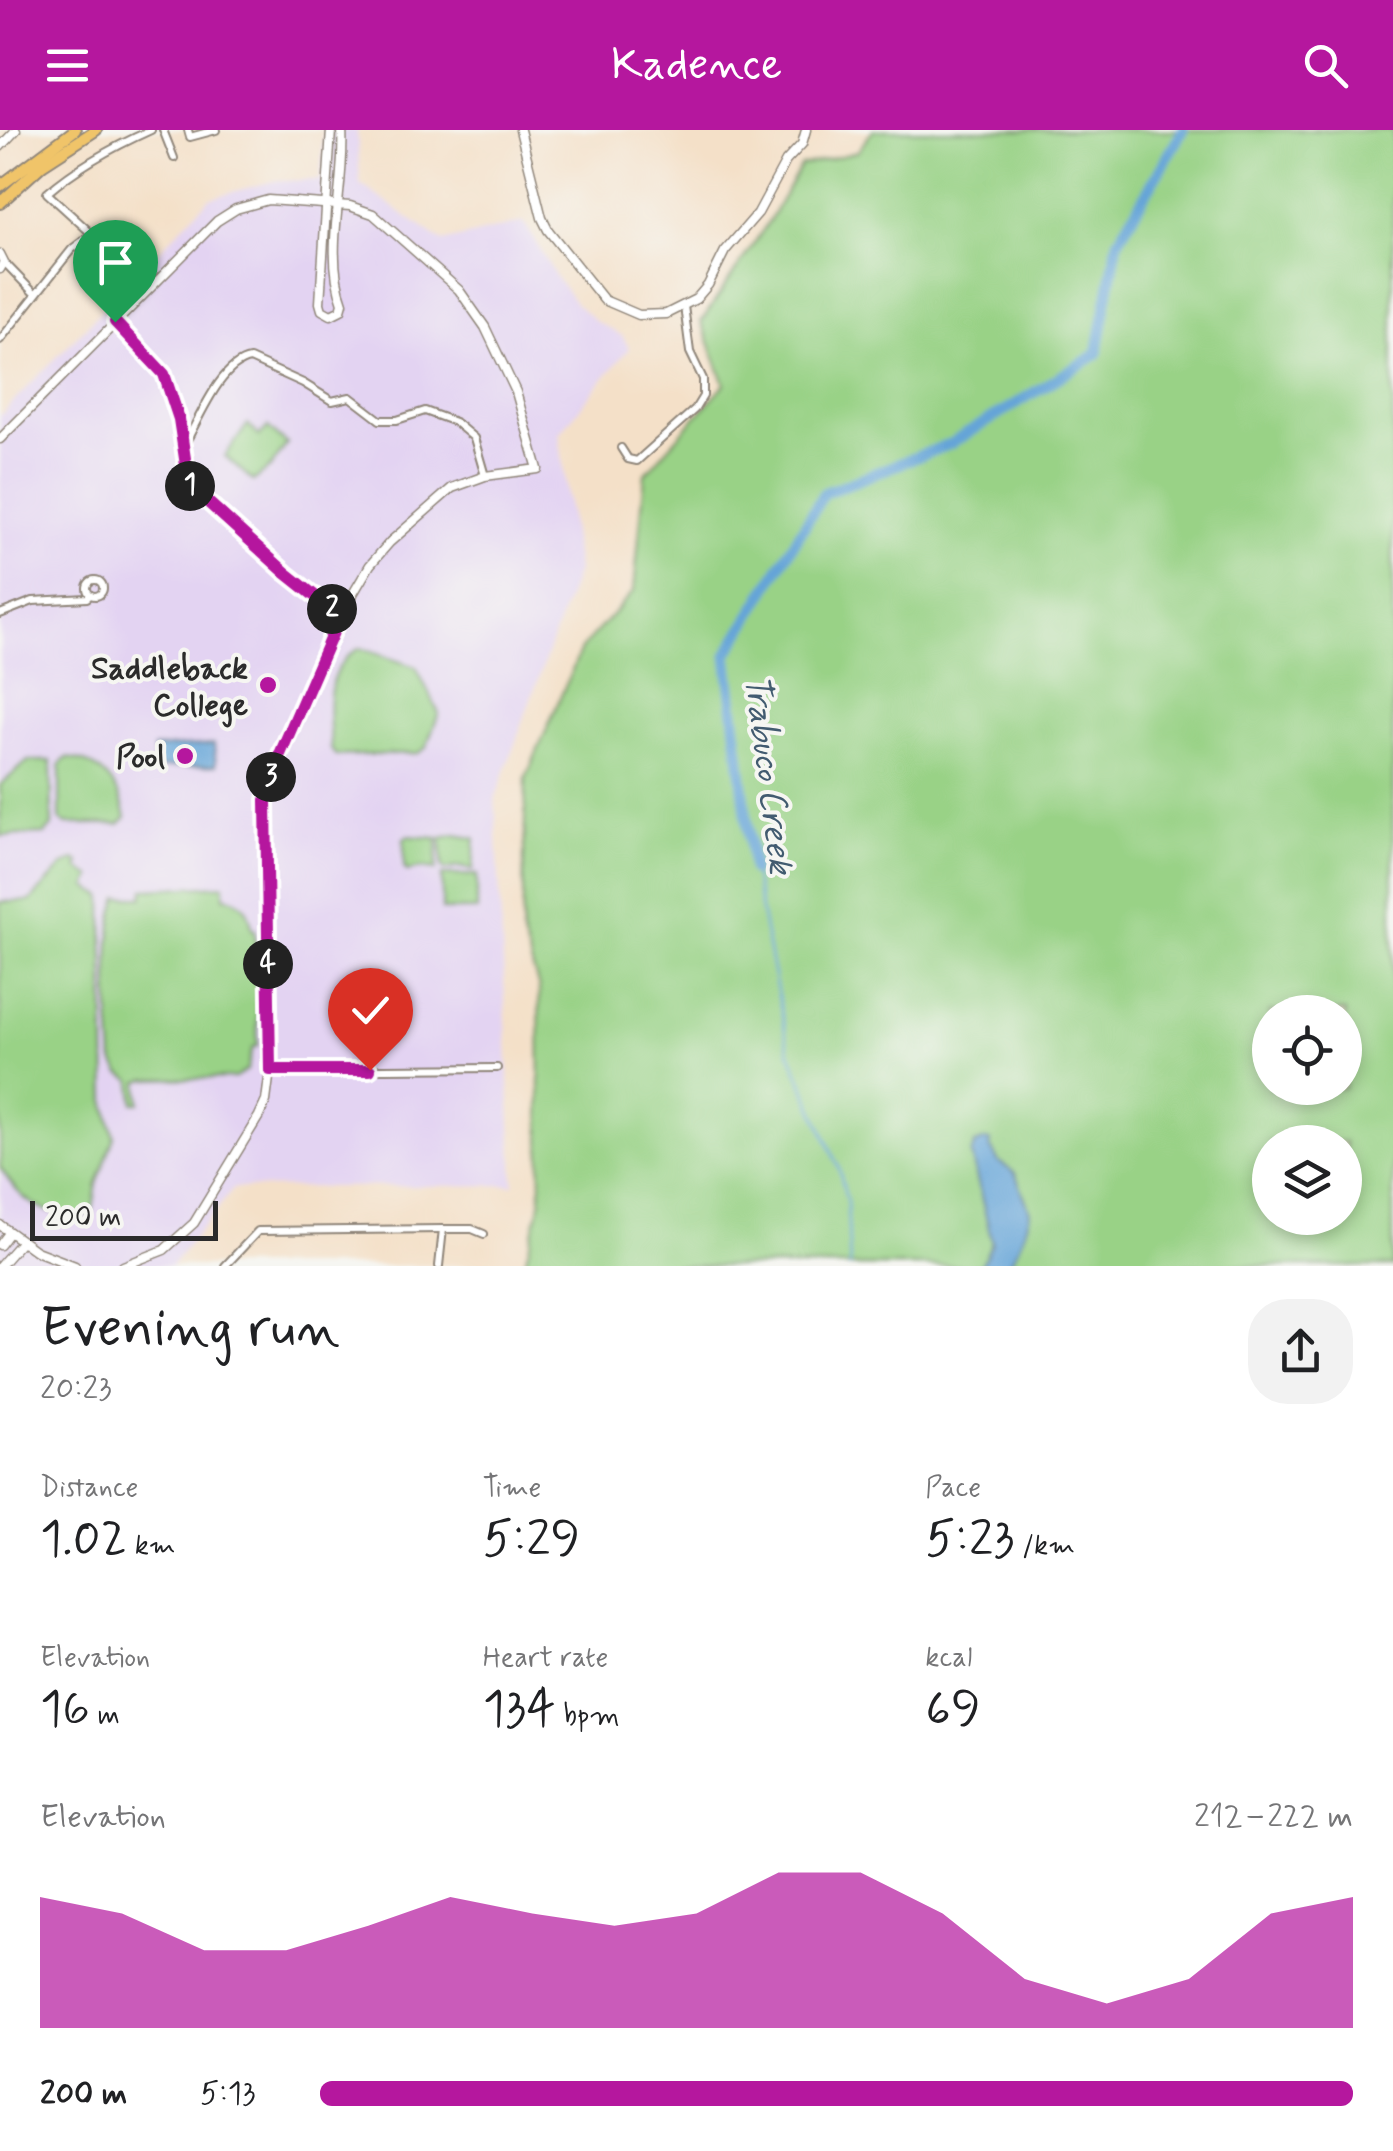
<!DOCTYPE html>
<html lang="en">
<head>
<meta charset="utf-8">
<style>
	:root { --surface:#fff; --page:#f2f2f2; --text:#202124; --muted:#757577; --accent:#b5179e }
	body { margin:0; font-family:Mynerve,sans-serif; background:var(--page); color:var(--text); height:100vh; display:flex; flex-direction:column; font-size:38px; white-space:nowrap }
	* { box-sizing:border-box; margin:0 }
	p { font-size:32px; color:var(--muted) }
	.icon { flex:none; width:55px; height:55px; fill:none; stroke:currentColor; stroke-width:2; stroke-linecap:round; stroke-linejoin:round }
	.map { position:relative; height:1136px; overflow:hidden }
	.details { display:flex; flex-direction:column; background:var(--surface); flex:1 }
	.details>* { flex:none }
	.controls { position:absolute; left:1252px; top:865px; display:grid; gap:20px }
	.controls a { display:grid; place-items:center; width:110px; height:110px; border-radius:50%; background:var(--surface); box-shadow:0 5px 15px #0003; font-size:50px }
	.scale { position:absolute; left:30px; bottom:25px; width:188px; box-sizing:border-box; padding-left:10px; border:5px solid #2b2b2b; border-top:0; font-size:28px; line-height:35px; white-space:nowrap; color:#2b2b2b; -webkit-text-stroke:8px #f6f6f2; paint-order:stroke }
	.pin { position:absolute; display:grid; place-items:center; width:85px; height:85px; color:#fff; margin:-102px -42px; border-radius:50% 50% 50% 0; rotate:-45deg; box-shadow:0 0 10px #0007 }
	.pin .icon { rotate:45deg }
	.km { position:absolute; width:50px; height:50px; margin:-25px; border-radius:50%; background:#222; color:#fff; font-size:28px; line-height:50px; text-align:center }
	.round { display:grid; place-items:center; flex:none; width:105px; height:105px; border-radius:40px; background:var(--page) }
	.summary { display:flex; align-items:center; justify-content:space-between; height:170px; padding:0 40px }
	h1 { font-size:55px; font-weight:600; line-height:75px }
	.figures { display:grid; grid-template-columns:repeat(3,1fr); gap:15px; height:170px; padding:10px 40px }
	.figures div { display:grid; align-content:center }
	.figures b { font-size:50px; font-weight:600 }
	.figures small { font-size:28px; font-weight:400 }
	.figures p { font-size:28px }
	.chart { height:280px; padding:20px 40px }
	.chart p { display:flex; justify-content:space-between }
	.chart svg { width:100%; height:180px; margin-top:10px; fill:var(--accent); opacity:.7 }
	ul { padding:0 40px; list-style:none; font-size:32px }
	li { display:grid; grid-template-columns:160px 120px 1fr; align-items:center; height:75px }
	li i { height:25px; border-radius:12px; background:var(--accent) }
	header { display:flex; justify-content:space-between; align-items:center; height:130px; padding:0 40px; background:var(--accent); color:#fff; font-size:45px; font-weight:600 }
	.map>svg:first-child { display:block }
	.built { fill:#e3d3f2 }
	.green { fill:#99d286; stroke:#627e58; stroke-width:2.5; fill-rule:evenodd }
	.water { fill:#65a4d8; stroke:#486882; stroke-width:2.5 }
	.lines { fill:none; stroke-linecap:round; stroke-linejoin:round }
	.stream { stroke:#65a4d8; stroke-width:2.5 }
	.river { stroke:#65a4d8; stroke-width:11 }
	.minor-casing { stroke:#90867a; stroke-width:10 }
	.tertiary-casing { stroke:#90867a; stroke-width:11 }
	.primary-casing { stroke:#90867a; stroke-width:14 }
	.minor { stroke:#fff; stroke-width:6 }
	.tertiary { stroke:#fff; stroke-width:8 }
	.primary { stroke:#f0c469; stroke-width:10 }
	.route-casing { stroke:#fff; stroke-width:20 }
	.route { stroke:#b5179e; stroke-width:12 }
	.poi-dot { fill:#b5179e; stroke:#f6f6f2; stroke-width:4 }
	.labels { text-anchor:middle; stroke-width:8; stroke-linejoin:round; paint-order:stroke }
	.poi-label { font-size:32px; font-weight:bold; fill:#2b2b2b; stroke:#f6f6f2; text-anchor:end }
	.water-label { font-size:35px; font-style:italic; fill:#425b70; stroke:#f6f6f2 }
</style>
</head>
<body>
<header><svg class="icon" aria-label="menu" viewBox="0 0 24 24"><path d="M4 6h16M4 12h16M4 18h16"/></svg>Kadence<svg class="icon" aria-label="search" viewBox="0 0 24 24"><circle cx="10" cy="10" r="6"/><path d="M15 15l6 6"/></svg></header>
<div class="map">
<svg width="1393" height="1136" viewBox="0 0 1393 1136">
	<rect width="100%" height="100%" fill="#f6f6f2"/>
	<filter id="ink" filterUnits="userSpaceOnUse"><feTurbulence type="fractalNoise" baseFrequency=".01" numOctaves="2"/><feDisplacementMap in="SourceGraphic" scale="20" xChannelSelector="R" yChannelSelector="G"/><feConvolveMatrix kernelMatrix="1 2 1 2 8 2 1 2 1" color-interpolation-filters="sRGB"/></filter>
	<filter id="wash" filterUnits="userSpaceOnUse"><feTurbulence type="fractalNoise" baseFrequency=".0048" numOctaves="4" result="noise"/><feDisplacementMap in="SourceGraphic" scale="40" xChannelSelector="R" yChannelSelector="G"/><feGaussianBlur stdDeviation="2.25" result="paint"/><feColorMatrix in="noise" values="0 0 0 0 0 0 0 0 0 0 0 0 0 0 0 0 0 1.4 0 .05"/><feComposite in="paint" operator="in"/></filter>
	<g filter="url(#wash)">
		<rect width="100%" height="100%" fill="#f4e0c8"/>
		<polygon class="built" points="324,0 357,0 360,54 443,112 524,92 557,149 576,174 597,192 622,206 629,218 559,303 577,441 495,669 514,1055 234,1058 171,1136 0,1136 0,286 210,68 274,51 321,50"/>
		<g class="green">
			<path d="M873,0H1393V1136H524L541,1071L539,858L522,803L526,648L581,519L634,461L645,344L725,254L701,192L769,91L801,36L857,22ZM1270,882H1345V958H1270ZM1270,1012H1345V1088H1270Z"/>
			<polygon points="248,294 259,306 268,297 287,314 271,337 253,351 225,326"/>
			<path d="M360,518L416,537L439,583L426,618L418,623L336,626L331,619C330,581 321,538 360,518Z"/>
			<path d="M67,628C101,632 120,655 126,687L120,694H66L60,690V634Z"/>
			<polygon points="28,631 51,631 52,696 45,704 0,706 0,655"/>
			<polygon points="455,705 475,708 473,740 459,737 445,740 442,737 441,708"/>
			<polygon points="407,706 438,708 436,740 422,738 407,741 404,738 404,709"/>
			<path d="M75,730L80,733L78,738L92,747L87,757L103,766L106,974L114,1007L97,1054L92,1085C45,1085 25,1079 0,1037V772L30,771L64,735Z"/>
			<polygon points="477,745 477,780 442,780 442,745"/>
			<path d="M224,755V767C244,769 250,781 252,799L255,800L258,916L253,917L247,940L235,948L146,949L139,952L140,973H134L132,950L120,943L113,930C110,888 103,804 119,767H143L144,759Z"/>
		</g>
		<g class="water">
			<polygon points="214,614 216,635 155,638 154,618"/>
			<path d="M986,1010L991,1012L990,1017L999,1032L1015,1043L1030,1081C1029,1093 1016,1127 1007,1136H981L992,1112L971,1024L975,1014Z"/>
		</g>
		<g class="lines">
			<polyline class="stream" points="753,740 789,921 839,1039 847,1072 850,1136"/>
			<polyline class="river" points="753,740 727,525 824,363 950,314 1097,224 1118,111 1183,0"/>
		</g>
	</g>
	<g filter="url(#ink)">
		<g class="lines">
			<defs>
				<g id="minor">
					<polyline points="163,0 174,28"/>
					<polyline points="188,0 190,7 216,0"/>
					<polyline points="4,132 35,164"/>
					<polyline points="115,192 164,244 179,289 189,355 287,444 340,486"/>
					<path d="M0,210L72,119L92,104L47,63C78,36 113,17 151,0"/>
					<path d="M183,317C198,293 219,234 250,229L303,253L332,271L350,267L380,290H397L425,281L455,292L474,308L485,346"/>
					<polyline points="621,318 628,329 637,331 695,279 703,266 703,249 690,222 684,176"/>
					<circle cx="95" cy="458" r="8"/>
					<polyline points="0,484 33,471 87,468 90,465"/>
					<polyline points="270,940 497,938"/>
					<polyline points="225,1136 258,1101 443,1099 472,1099 484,1104"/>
					<polyline points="439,1136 443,1099"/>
				</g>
				<g id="tertiary">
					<path d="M331,0L320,173L322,180L331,185L341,180L343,173C323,120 346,57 342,0"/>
					<polyline points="520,0 542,88 548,100 604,170 639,185 666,184 696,169 708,155 725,121 758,83 786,31 802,14 806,0"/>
					<polyline points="0,17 16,0"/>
					<polyline points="0,124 4,132 0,139"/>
					<polyline points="0,309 217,91 236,79 268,70 350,76 373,84 459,160 485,197 516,262 538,339 485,346 452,358 390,412 370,435 340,486 274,638 267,665 270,940 266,971 259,986 194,1093 164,1120 123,1136"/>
					<polyline points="0,1095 36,1121 75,1136"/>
					<polyline points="0,1115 9,1103"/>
					<polyline points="0,1136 21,1112"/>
				</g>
				<g id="primary">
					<polyline points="0,56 75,0"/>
					<polyline points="0,73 42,35 96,0"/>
				</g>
			</defs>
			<use href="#minor" class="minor-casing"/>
			<use href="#tertiary" class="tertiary-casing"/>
			<use href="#primary" class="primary-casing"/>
			<use href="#minor" class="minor"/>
			<use href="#tertiary" class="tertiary"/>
			<use href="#primary" class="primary"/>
		</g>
	</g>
	<g class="lines" filter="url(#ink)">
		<defs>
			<polyline id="route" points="115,192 164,244 179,289 189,355 286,443 340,486 274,638 266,670 270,940 370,940"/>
		</defs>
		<use href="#route" class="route-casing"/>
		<use href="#route" class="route"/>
	</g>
	<g class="poi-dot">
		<circle cx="268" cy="555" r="10"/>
		<circle cx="185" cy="626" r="10"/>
	</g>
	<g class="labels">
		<g class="poi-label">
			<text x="248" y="548">Saddleback<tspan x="248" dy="37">College</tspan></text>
			<text x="165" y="637">Pool</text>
		</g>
		<g class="water-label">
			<text transform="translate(770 644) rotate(83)" y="12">Trabuco Creek</text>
		</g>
	</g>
</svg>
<div class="controls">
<a><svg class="icon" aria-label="locate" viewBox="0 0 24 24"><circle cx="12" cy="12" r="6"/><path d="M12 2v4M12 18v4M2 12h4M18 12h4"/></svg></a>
<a><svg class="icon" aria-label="layers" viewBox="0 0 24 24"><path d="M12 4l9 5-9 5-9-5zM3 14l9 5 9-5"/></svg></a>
</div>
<div class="scale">200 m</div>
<div class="pin" style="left:115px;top:192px;background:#1e9e55"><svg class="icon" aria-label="arrive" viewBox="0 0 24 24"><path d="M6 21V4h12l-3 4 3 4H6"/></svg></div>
<div class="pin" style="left:370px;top:940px;background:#d93025"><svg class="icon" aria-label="check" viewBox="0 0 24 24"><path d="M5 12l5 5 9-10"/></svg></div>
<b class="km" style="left:190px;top:356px">1</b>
<b class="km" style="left:332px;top:479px">2</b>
<b class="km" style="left:271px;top:647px">3</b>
<b class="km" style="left:268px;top:834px">4</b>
</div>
<section class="details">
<div class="summary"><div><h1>Evening run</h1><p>20:23</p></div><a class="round"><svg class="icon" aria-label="share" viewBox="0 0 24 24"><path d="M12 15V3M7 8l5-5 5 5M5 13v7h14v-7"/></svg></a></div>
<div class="figures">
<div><p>Distance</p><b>1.02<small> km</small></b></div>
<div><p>Time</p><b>5:29</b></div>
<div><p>Pace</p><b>5:23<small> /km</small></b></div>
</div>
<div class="figures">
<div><p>Elevation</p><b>16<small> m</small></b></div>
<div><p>Heart rate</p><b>134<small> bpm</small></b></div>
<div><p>kcal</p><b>69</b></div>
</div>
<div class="chart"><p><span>Elevation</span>212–222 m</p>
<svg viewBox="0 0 160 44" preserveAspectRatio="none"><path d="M0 44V12L10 16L20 25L30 25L40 19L50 12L60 16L70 19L80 16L90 6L100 6L110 16L120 32L130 38L140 32L150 16L160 12V44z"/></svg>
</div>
<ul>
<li><b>200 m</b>5:13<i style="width:100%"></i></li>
</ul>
</section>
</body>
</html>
